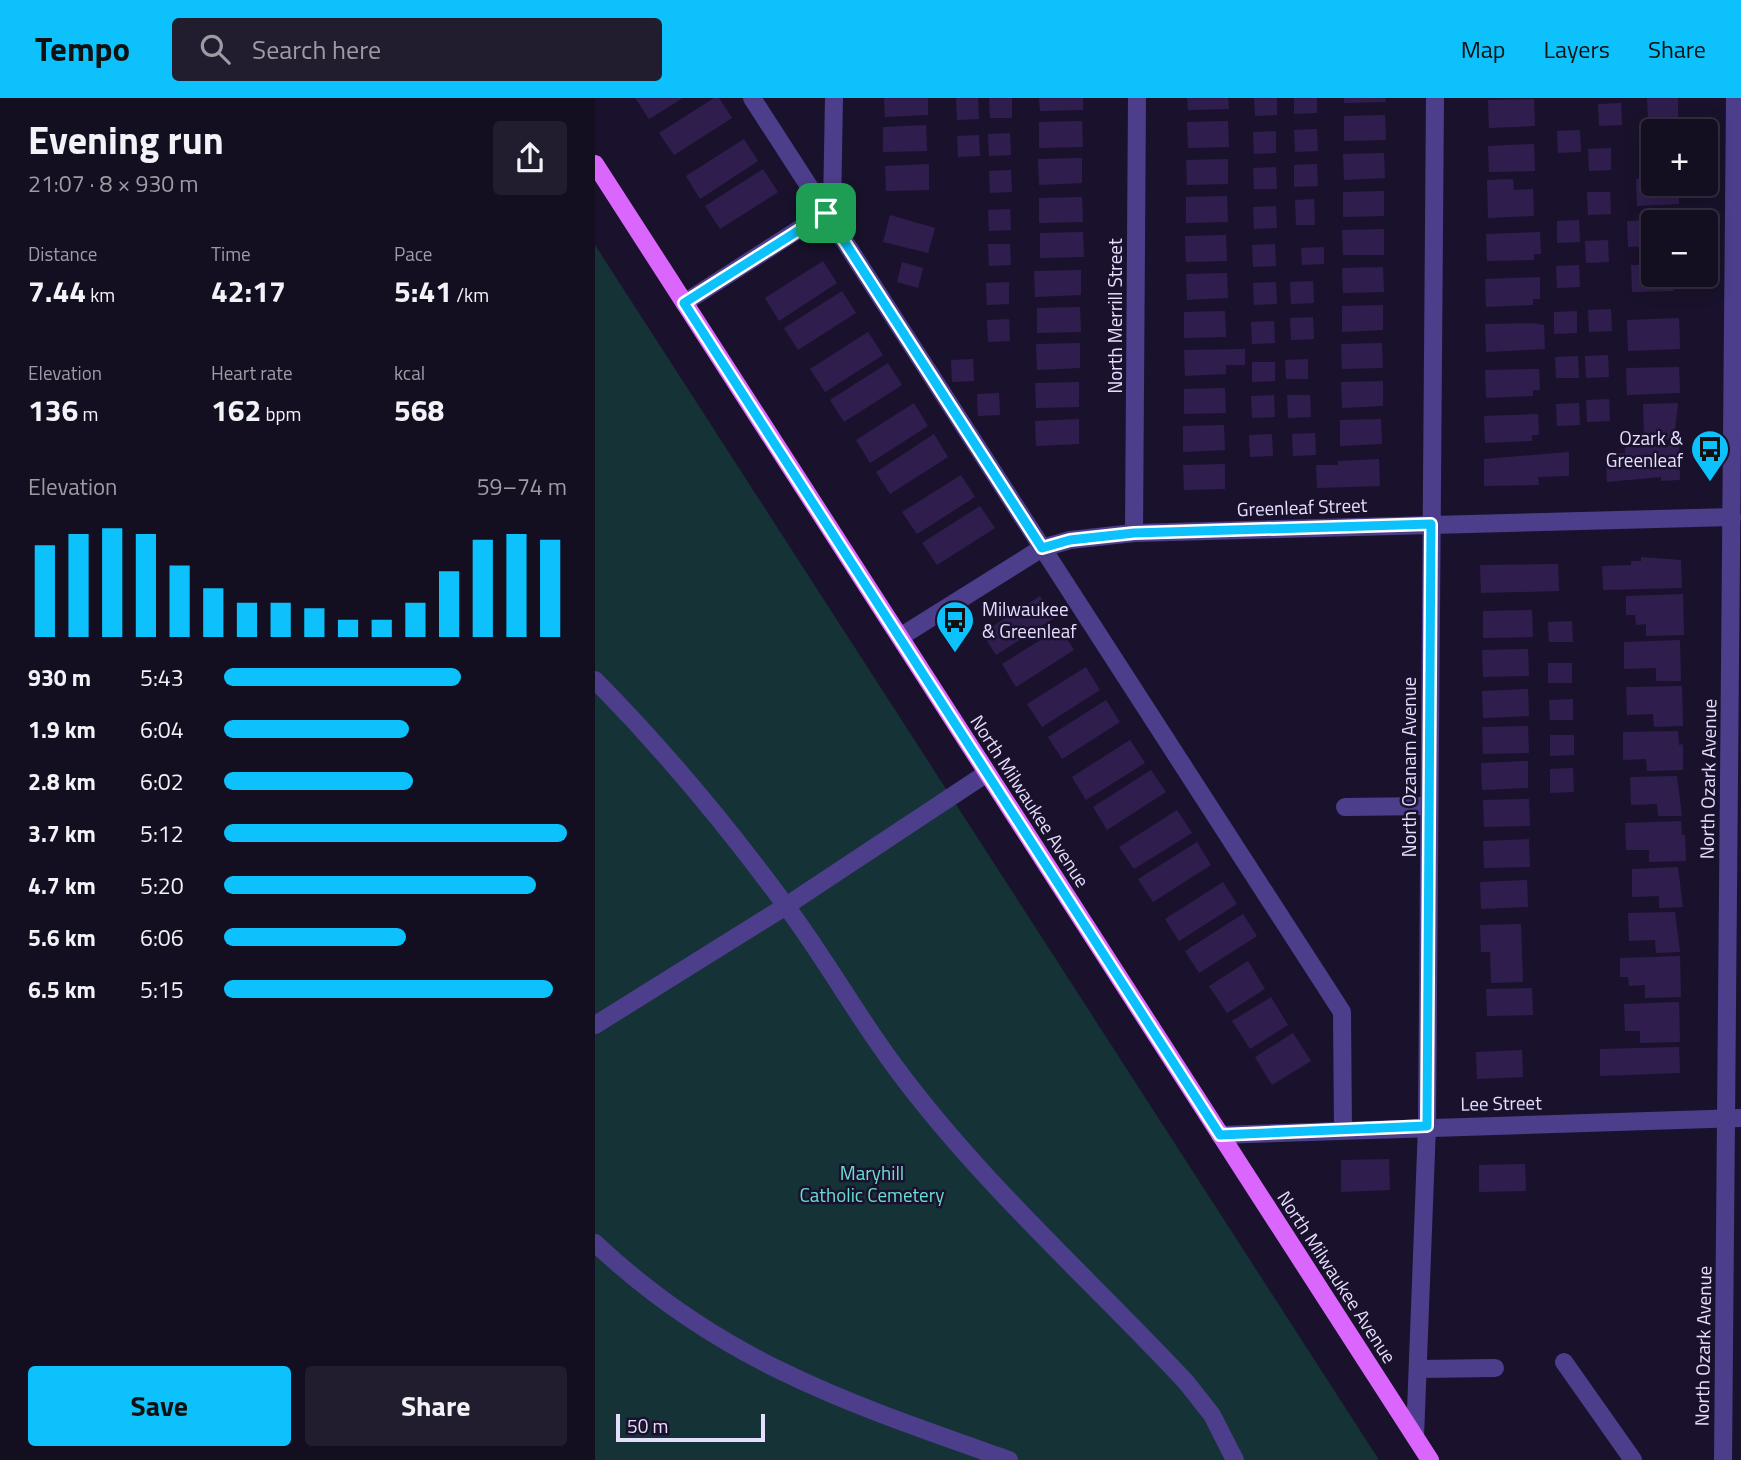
<!DOCTYPE html>
<html lang="en">
<head>
<meta charset="utf-8">
<style>
	:root { --surface:#140e21; --page:#211c2e; --text:#f1f3f6; --muted:#9d9ca5; --line:#332e3f; --accent:#0cc1fc }
	body { margin:0; font-family:"Titillium Web",sans-serif; background:var(--page); color:var(--text); height:100vh; display:flex; flex-direction:column; font-size:26px; white-space:nowrap }
	* { box-sizing:border-box; margin:0 }
	p { font-size:23px; color:var(--muted) }
	.icon { flex:none; width:38px; height:38px; fill:none; stroke:currentColor; stroke-width:2; stroke-linecap:round; stroke-linejoin:round }
	.map { position:relative; flex:1; overflow:hidden }
	.panel { display:flex; flex-direction:column; background:var(--surface); width:595px }
	.panel>* { flex:none }
	.controls { position:absolute; left:1046px; top:21px; display:grid; gap:14px }
	.controls a { display:grid; place-items:center; width:77px; height:77px; border-radius:7px; background:var(--surface); box-shadow:0 4px 18px #0003,0 0 0 2px var(--line); font-size:35px }
	.scale { position:absolute; left:21px; bottom:18px; width:149px; box-sizing:border-box; padding-left:7px; border:4px solid #e6deff; border-top:0; font-size:19px; line-height:24px; white-space:nowrap; color:#e6deff; -webkit-text-stroke:5px #1a122c; paint-order:stroke }
	.pin { position:absolute; display:grid; place-items:center; width:60px; height:60px; color:#fff; margin:-30px; border-radius:14px; box-shadow:0 4px 10px #0006 }
	.round { display:grid; place-items:center; flex:none; width:74px; height:74px; border-radius:7px; background:var(--page) }
	.overview { display:flex; align-items:center; justify-content:space-between; height:119px; padding:0 28px }
	h1 { font-size:38px; font-weight:700; line-height:52px }
	.metrics { display:grid; grid-template-columns:repeat(3,1fr); gap:10px; height:119px; padding:7px 28px }
	.metrics div { display:grid; align-content:center }
	.metrics b { font-size:30px; font-weight:700 }
	.metrics small { font-size:19px; font-weight:400 }
	.metrics p { font-size:19px }
	.chart { height:196px; padding:14px 28px }
	.chart p { display:flex; justify-content:space-between }
	.chart svg { width:100%; height:126px; margin-top:7px; stroke:var(--accent); stroke-width:6 }
	.button { display:flex; gap:14px; margin-top:auto; padding:14px 28px }
	.button a { flex:1; height:80px; border-radius:7px; background:var(--accent); color:#111; font-size:28px; font-weight:700; line-height:80px; text-align:center }
	.button a+a { background:var(--page); color:var(--text) }
	ul { padding:0 28px; list-style:none; font-size:23px }
	li { display:grid; grid-template-columns:112px 84px 1fr; align-items:center; height:52px }
	li i { height:18px; border-radius:9px; background:var(--accent) }
	header { display:flex; align-items:center; gap:42px; box-sizing:border-box; height:98px; padding:0 35px; background:var(--accent); color:#111 }
	header strong { font-size:33px }
	nav { display:flex; gap:38px; margin-inline-start:auto; font-size:24px }
	.search { width:490px; height:63px; background:var(--page); display:flex; align-items:center; gap:18px; box-sizing:border-box; padding:0 24px; border-radius:7px; color:var(--muted); font-size:26px }
	main { display:flex; flex:1; min-height:0 }
	.map>svg:first-child { display:block }
	.green { fill:#153336 }
	.building { fill:#2f1e4d }
	.lines { fill:none; stroke-linecap:round; stroke-linejoin:round }
	.minor { stroke:#4c3e8b; stroke-width:18 }
	.major { stroke:#db66fd; stroke-width:18 }
	.route-casing { stroke:#fff; stroke-width:14 }
	.route { stroke:#0cc1fc; stroke-width:9 }
	.labels { text-anchor:middle; stroke-width:5; stroke-linejoin:round; paint-order:stroke }
	.street-label { font-size:19px; fill:#e6deff; stroke:#1a122c }
	.poi-label { font-size:19px; fill:#e6deff; stroke:#1a122c; text-anchor:end }
	.park-label { font-size:19px; fill:#68e0d4; stroke:#1a122c }
</style>
</head>
<body>
<header>
<strong>Tempo</strong>
<div class="search"><svg class="icon" aria-label="search" viewBox="0 0 24 24"><circle cx="10" cy="10" r="6"/><path d="M15 15l6 6"/></svg>Search here</div>
<nav><a>Map</a><a>Layers</a><a>Share</a></nav>
</header>
<main>
<section class="panel">
<div class="overview"><div><h1>Evening run</h1><p>21:07 · 8 × 930 m</p></div><a class="round"><svg class="icon" aria-label="share" viewBox="0 0 24 24"><path d="M12 15V3M7 8l5-5 5 5M5 13v7h14v-7"/></svg></a></div>
<div class="metrics">
<div><p>Distance</p><b>7.44<small> km</small></b></div>
<div><p>Time</p><b>42:17</b></div>
<div><p>Pace</p><b>5:41<small> /km</small></b></div>
</div>
<div class="metrics">
<div><p>Elevation</p><b>136<small> m</small></b></div>
<div><p>Heart rate</p><b>162<small> bpm</small></b></div>
<div><p>kcal</p><b>568</b></div>
</div>
<div class="chart"><p><span>Elevation</span>59–74 m</p>
<svg viewBox="0 0 160 44" preserveAspectRatio="none"><path d="M5 44V12M15 44V8M25 44V6M35 44V8M45 44V19M55 44V27M65 44V32M75 44V32M85 44V34M95 44V38M105 44V38M115 44V32M125 44V21M135 44V10M145 44V8M155 44V10"/></svg>
</div>
<ul>
<li><b>930 m</b>5:43<i style="width:69%"></i></li>
<li><b>1.9 km</b>6:04<i style="width:54%"></i></li>
<li><b>2.8 km</b>6:02<i style="width:55%"></i></li>
<li><b>3.7 km</b>5:12<i style="width:100%"></i></li>
<li><b>4.7 km</b>5:20<i style="width:91%"></i></li>
<li><b>5.6 km</b>6:06<i style="width:53%"></i></li>
<li><b>6.5 km</b>5:15<i style="width:96%"></i></li>
</ul>
<div class="button"><a>Save</a><a>Share</a></div>
</section>
<div class="map">
<svg width="1146" height="1362" viewBox="0 0 1146 1362">
	<rect width="100%" height="100%" fill="#1a122c"/>
	<polygon class="green" points="0,147 784,1362 0,1362"/>
	<g class="building">
		<polygon points="40,0 88,0 54,21"/>
		<polygon points="119,0 124,0 137,20 79,57 64,35"/>
		<polygon points="289,0 333,0 333,17 290,19"/>
		<polygon points="361,0 383,0 384,21 362,22"/>
		<polygon points="394,0 417,0 417,20 395,20"/>
		<polygon points="444,0 488,0 488,12 445,13"/>
		<polygon points="592,0 633,0 634,11 593,12"/>
		<polygon points="659,0 682,0 682,17 660,18"/>
		<polygon points="699,0 722,0 722,15 699,16"/>
		<polygon points="749,0 790,0 791,4 749,5"/>
		<polygon points="1052,0 1083,0 1083,21 1053,22"/>
		<polygon points="939,1 940,28 894,30 893,2"/>
		<polygon points="1026,5 1027,27 1004,28 1003,6"/>
		<polygon points="790,17 791,42 749,43 749,18"/>
		<polygon points="487,23 488,49 444,50 444,24"/>
		<polygon points="633,23 634,49 593,50 592,24"/>
		<polygon points="331,27 332,53 288,54 288,29"/>
		<polygon points="1086,30 1086,33 1059,33 1059,67 1053,67 1052,31"/>
		<polygon points="722,31 723,53 700,54 699,32"/>
		<polygon points="985,32 986,54 963,55 962,33"/>
		<polygon points="681,33 681,55 659,56 658,34"/>
		<polygon points="415,35 416,57 394,58 393,36"/>
		<polygon points="384,37 385,58 363,59 362,38"/>
		<polygon points="149,41 163,63 105,101 91,78"/>
		<polygon points="939,46 940,73 894,74 893,48"/>
		<polygon points="1016,50 1016,72 994,73 993,51"/>
		<polygon points="789,55 790,80 749,82 748,56"/>
		<polygon points="487,60 487,85 444,87 443,61"/>
		<polygon points="633,61 633,86 592,87 591,62"/>
		<polygon points="334,66 334,92 291,93 290,68"/>
		<polygon points="722,66 723,88 699,89 699,67"/>
		<polygon points="681,69 682,91 659,91 658,70"/>
		<polygon points="168,71 183,94 125,131 110,108"/>
		<polygon points="416,72 417,94 395,95 394,73"/>
		<polygon points="1059,80 1059,86 1083,86 1084,106 1042,108 1041,81"/>
		<polygon points="918,81 919,92 938,91 939,118 893,120 892,82"/>
		<polygon points="789,93 789,118 748,119 748,94"/>
		<polygon points="992,94 1015,94 1016,116 993,117"/>
		<polygon points="632,98 633,124 591,125 591,99"/>
		<polygon points="487,99 488,124 444,125 444,100"/>
		<polygon points="719,101 720,127 701,127 700,102"/>
		<polygon points="681,108 682,130 659,131 658,109"/>
		<polygon points="415,111 416,132 394,133 393,112"/>
		<polygon points="295,117 340,130 333,155 288,144"/>
		<polygon points="1085,121 1085,124 1059,124 1059,148 1033,149 1032,123"/>
		<polygon points="984,122 985,144 962,145 962,123"/>
		<polygon points="789,131 789,157 748,157 747,132"/>
		<polygon points="488,134 489,159 445,160 445,135"/>
		<polygon points="945,134 946,156 939,156 939,162 892,163 891,136"/>
		<polygon points="631,137 632,163 591,164 590,138"/>
		<polygon points="1013,142 1014,164 991,165 990,143"/>
		<polygon points="393,146 415,146 416,167 394,168"/>
		<polygon points="680,146 681,168 658,169 657,147"/>
		<polygon points="729,149 729,166 707,167 706,150"/>
		<polygon points="228,163 242,185 184,223 170,200"/>
		<polygon points="307,164 328,170 323,190 302,184"/>
		<polygon points="984,167 985,189 962,190 961,168"/>
		<polygon points="1036,167 1059,167 1059,177 1078,177 1079,193 1037,194"/>
		<polygon points="788,169 789,194 748,195 747,170"/>
		<polygon points="486,172 486,197 440,199 439,173"/>
		<polygon points="632,175 633,200 592,202 591,176"/>
		<polygon points="945,179 945,201 938,201 938,207 891,209 890,181"/>
		<polygon points="718,183 719,205 696,206 695,184"/>
		<polygon points="414,184 414,206 392,207 391,185"/>
		<polygon points="681,184 682,206 659,207 658,185"/>
		<polygon points="247,193 261,215 203,252 189,230"/>
		<polygon points="788,207 788,232 747,234 747,208"/>
		<polygon points="485,209 486,234 442,235 442,210"/>
		<polygon points="1016,211 1017,233 994,234 993,212"/>
		<polygon points="630,213 631,239 589,240 589,214"/>
		<polygon points="982,213 982,235 959,236 959,214"/>
		<polygon points="718,219 719,241 696,242 695,220"/>
		<polygon points="1084,220 1085,251 1033,253 1032,222"/>
		<polygon points="414,221 415,243 393,244 392,222"/>
		<polygon points="679,223 680,245 657,246 656,224"/>
		<polygon points="937,225 949,227 950,251 891,254 890,226"/>
		<polygon points="273,234 288,257 230,294 215,271"/>
		<polygon points="485,245 485,270 442,272 441,246"/>
		<polygon points="787,245 788,270 747,271 746,246"/>
		<polygon points="650,251 650,267 631,267 631,276 590,278 589,252"/>
		<polygon points="1013,257 1014,279 991,280 990,258"/>
		<polygon points="983,258 984,280 961,280 960,259"/>
		<polygon points="378,261 379,283 357,284 356,262"/>
		<polygon points="713,261 713,281 691,281 690,262"/>
		<polygon points="657,264 680,264 680,283 657,284"/>
		<polygon points="293,265 307,287 249,324 235,302"/>
		<polygon points="1084,269 1085,295 1032,297 1031,270"/>
		<polygon points="944,271 945,292 938,292 938,298 891,300 890,272"/>
		<polygon points="788,283 788,308 747,310 746,284"/>
		<polygon points="484,284 484,309 441,310 440,285"/>
		<polygon points="630,290 631,315 589,316 589,291"/>
		<polygon points="404,295 405,317 383,318 382,296"/>
		<polygon points="679,297 680,319 657,320 656,298"/>
		<polygon points="692,297 715,297 716,319 693,320"/>
		<polygon points="1014,301 1015,323 992,324 991,302"/>
		<polygon points="319,305 333,328 275,365 261,342"/>
		<polygon points="984,305 985,327 962,328 961,306"/>
		<polygon points="1083,305 1079,341 1049,342 1048,306"/>
		<polygon points="943,316 944,337 937,337 937,343 890,345 889,318"/>
		<polygon points="484,321 484,346 441,348 440,323"/>
		<polygon points="786,321 787,346 745,348 745,322"/>
		<polygon points="629,327 630,352 588,354 588,328"/>
		<polygon points="720,335 721,357 698,358 697,336"/>
		<polygon points="339,336 353,359 295,396 281,374"/>
		<polygon points="677,336 678,358 655,359 654,337"/>
		<polygon points="1084,347 1085,382 1066,383 1066,379 1012,384 1011,356 1030,355 1030,349"/>
		<polygon points="974,354 974,378 943,379 944,387 889,388 889,361"/>
		<polygon points="784,361 785,388 722,390 721,367 743,367 743,363"/>
		<polygon points="630,366 630,391 589,392 588,367"/>
		<polygon points="366,377 380,399 322,436 307,414"/>
		<polygon points="385,408 400,430 342,467 327,445"/>
		<polygon points="1046,459 1086,462 1087,490 1008,492 1007,468 1036,467 1036,463 1046,463"/>
		<polygon points="963,466 964,493 886,495 885,467"/>
		<polygon points="1088,496 1089,537 1051,538 1051,526 1041,527 1040,517 1031,517 1031,498"/>
		<polygon points="445,498 459,520 401,557 387,535"/>
		<polygon points="937,512 938,539 888,540 888,513"/>
		<polygon points="977,523 978,544 954,544 953,524"/>
		<polygon points="465,530 479,552 421,589 407,566"/>
		<polygon points="1085,542 1086,583 1061,583 1061,570 1029,571 1029,544"/>
		<polygon points="933,551 934,578 888,579 887,552"/>
		<rect x="953" y="565" width="24" height="20"/>
		<polygon points="491,569 505,592 447,629 432,606"/>
		<polygon points="1087,588 1088,628 1059,629 1058,616 1032,617 1031,589"/>
		<polygon points="933,591 934,618 888,620 887,593"/>
		<polygon points="978,601 978,622 955,622 954,602"/>
		<polygon points="511,602 525,624 467,661 453,639"/>
		<polygon points="933,628 934,655 888,656 887,629"/>
		<polygon points="1083,633 1084,647 1088,646 1088,672 1052,673 1051,661 1028,662 1028,634"/>
		<polygon points="955,637 979,637 979,657 955,658"/>
		<polygon points="535,642 550,665 491,702 477,679"/>
		<polygon points="933,663 933,690 887,692 886,665"/>
		<polygon points="978,670 979,694 955,695 955,671"/>
		<polygon points="556,672 571,694 512,732 498,709"/>
		<polygon points="1082,678 1087,718 1063,718 1062,706 1036,707 1035,679"/>
		<polygon points="934,701 935,728 889,729 888,702"/>
		<polygon points="582,712 597,735 539,771 524,749"/>
		<polygon points="1086,723 1087,737 1090,737 1091,763 1054,764 1054,752 1031,752 1030,725"/>
		<polygon points="934,741 935,769 889,770 888,743"/>
		<polygon points="602,744 616,767 558,804 543,781"/>
		<polygon points="1083,769 1088,809 1064,810 1064,798 1037,799 1037,771"/>
		<polygon points="932,782 933,809 886,811 885,784"/>
		<polygon points="628,784 642,806 584,843 570,821"/>
		<polygon points="1080,814 1085,854 1061,855 1060,842 1034,843 1033,815"/>
		<polygon points="648,816 662,838 604,875 590,853"/>
		<polygon points="926,826 928,884 896,885 895,854 886,854 885,827"/>
		<polygon points="1085,858 1086,899 1050,900 1050,887 1034,888 1033,879 1025,879 1025,860"/>
		<polygon points="653,863 670,891 632,915 614,888"/>
		<polygon points="937,890 938,917 892,918 891,891"/>
		<polygon points="676,899 693,927 655,951 637,923"/>
		<polygon points="1084,904 1085,944 1045,945 1045,933 1030,933 1029,906"/>
		<polygon points="698,935 716,963 677,987 660,959"/>
		<polygon points="1084,949 1085,975 1005,978 1005,951"/>
		<polygon points="927,952 928,979 882,981 881,954"/>
		<polygon points="794,1061 795,1092 746,1094 746,1062"/>
		<polygon points="930,1066 931,1093 884,1094 884,1067"/>
	</g>
	<g class="lines">
		<g class="minor">
			<polyline points="157,0 747,914 748,1031"/>
			<polyline points="89,205 237,110 239,0"/>
			<polyline points="539,435 542,0"/>
			<polyline points="305,539 447,450 475,442 539,435 1137,419"/>
			<path d="M0,582C69,652 133,729 191,808C230,860 262,918 301,970C386,1085 494,1180 591,1284L617,1317L640,1362"/>
			<polyline points="750,709 834,708"/>
			<polyline points="0,927 191,808 392,675"/>
			<polyline points="625,1037 1146,1020"/>
			<path d="M0,1145C126,1264 255,1306 414,1362"/>
			<polyline points="969,1264 1038,1362"/>
			<polyline points="823,1271 900,1270"/>
			<polyline points="820,1339 832,1028 840,0"/>
			<polyline points="1128,1362 1140,0"/>
		</g>
		<polyline class="major" points="0,66 835,1362"/>
	</g>
	<g class="lines">
		<defs>
			<polygon id="route" points="231,115 447,450 475,442 539,435 836,426 832,1028 625,1037 89,205"/>
		</defs>
		<use href="#route" class="route-casing"/>
		<use href="#route" class="route"/>
	</g>
	<defs>
		<symbol id="bus-pin" viewBox="-11 -11 22 30"><path d="M0 17L-7.5 6A9.5 9.5 0 1 1 7.5 6Z" fill="#0cc1fc" stroke="#1a122c"/><path d="M-5-6H5V4H4V6H2V4H-2V6H-4V4H-5ZM-3.5-4V0h7V-4ZM-3.5 1.2v1.5H-2V1.2ZM2 1.2v1.5H3.5V1.2Z" fill="#111"/></symbol>
	</defs>
	<g fill-rule="evenodd">
		<use href="#bus-pin" x="1093" y="329" width="44" height="60"/>
		<use href="#bus-pin" x="338" y="500" width="44" height="60"/>
	</g>
	<g class="labels">
		<g class="street-label">
			<text transform="translate(520 218) rotate(-90)" y="7">North Merrill Street</text>
			<text transform="translate(707 409) rotate(-2)" y="7">Greenleaf Street</text>
			<text transform="translate(814 669) rotate(-90)" y="7">North Ozanam Avenue</text>
			<text transform="translate(1113 681) rotate(-89)" y="7">North Ozark Avenue</text>
			<text transform="translate(435 703) rotate(57)" y="7">North Milwaukee Avenue</text>
			<text transform="translate(906 1005) rotate(-1)" y="7">Lee Street</text>
			<text transform="translate(742 1179) rotate(57)" y="7">North Milwaukee Avenue</text>
			<text transform="translate(1108 1248) rotate(-89)" y="7">North Ozark Avenue</text>
		</g>
		<g class="poi-label">
			<text x="1088" y="347">Ozark &amp;<tspan x="1088" dy="22">Greenleaf</tspan></text>
			<text x="387" y="518" text-anchor="start">Milwaukee<tspan x="387" dy="22">&amp; Greenleaf</tspan></text>
		</g>
		<g class="park-label">
			<text x="277" y="1082">Maryhill<tspan x="277" dy="22">Catholic Cemetery</tspan></text>
		</g>
	</g>
</svg>
<div class="controls">
<a>+</a>
<a>−</a>
</div>
<div class="scale">50 m</div>
<div class="pin" style="left:231px;top:115px;background:#1e9e55"><svg class="icon" aria-label="arrive" viewBox="0 0 24 24"><path d="M6 21V4h12l-3 4 3 4H6"/></svg></div>
</div>
</main>
</body>
</html>
